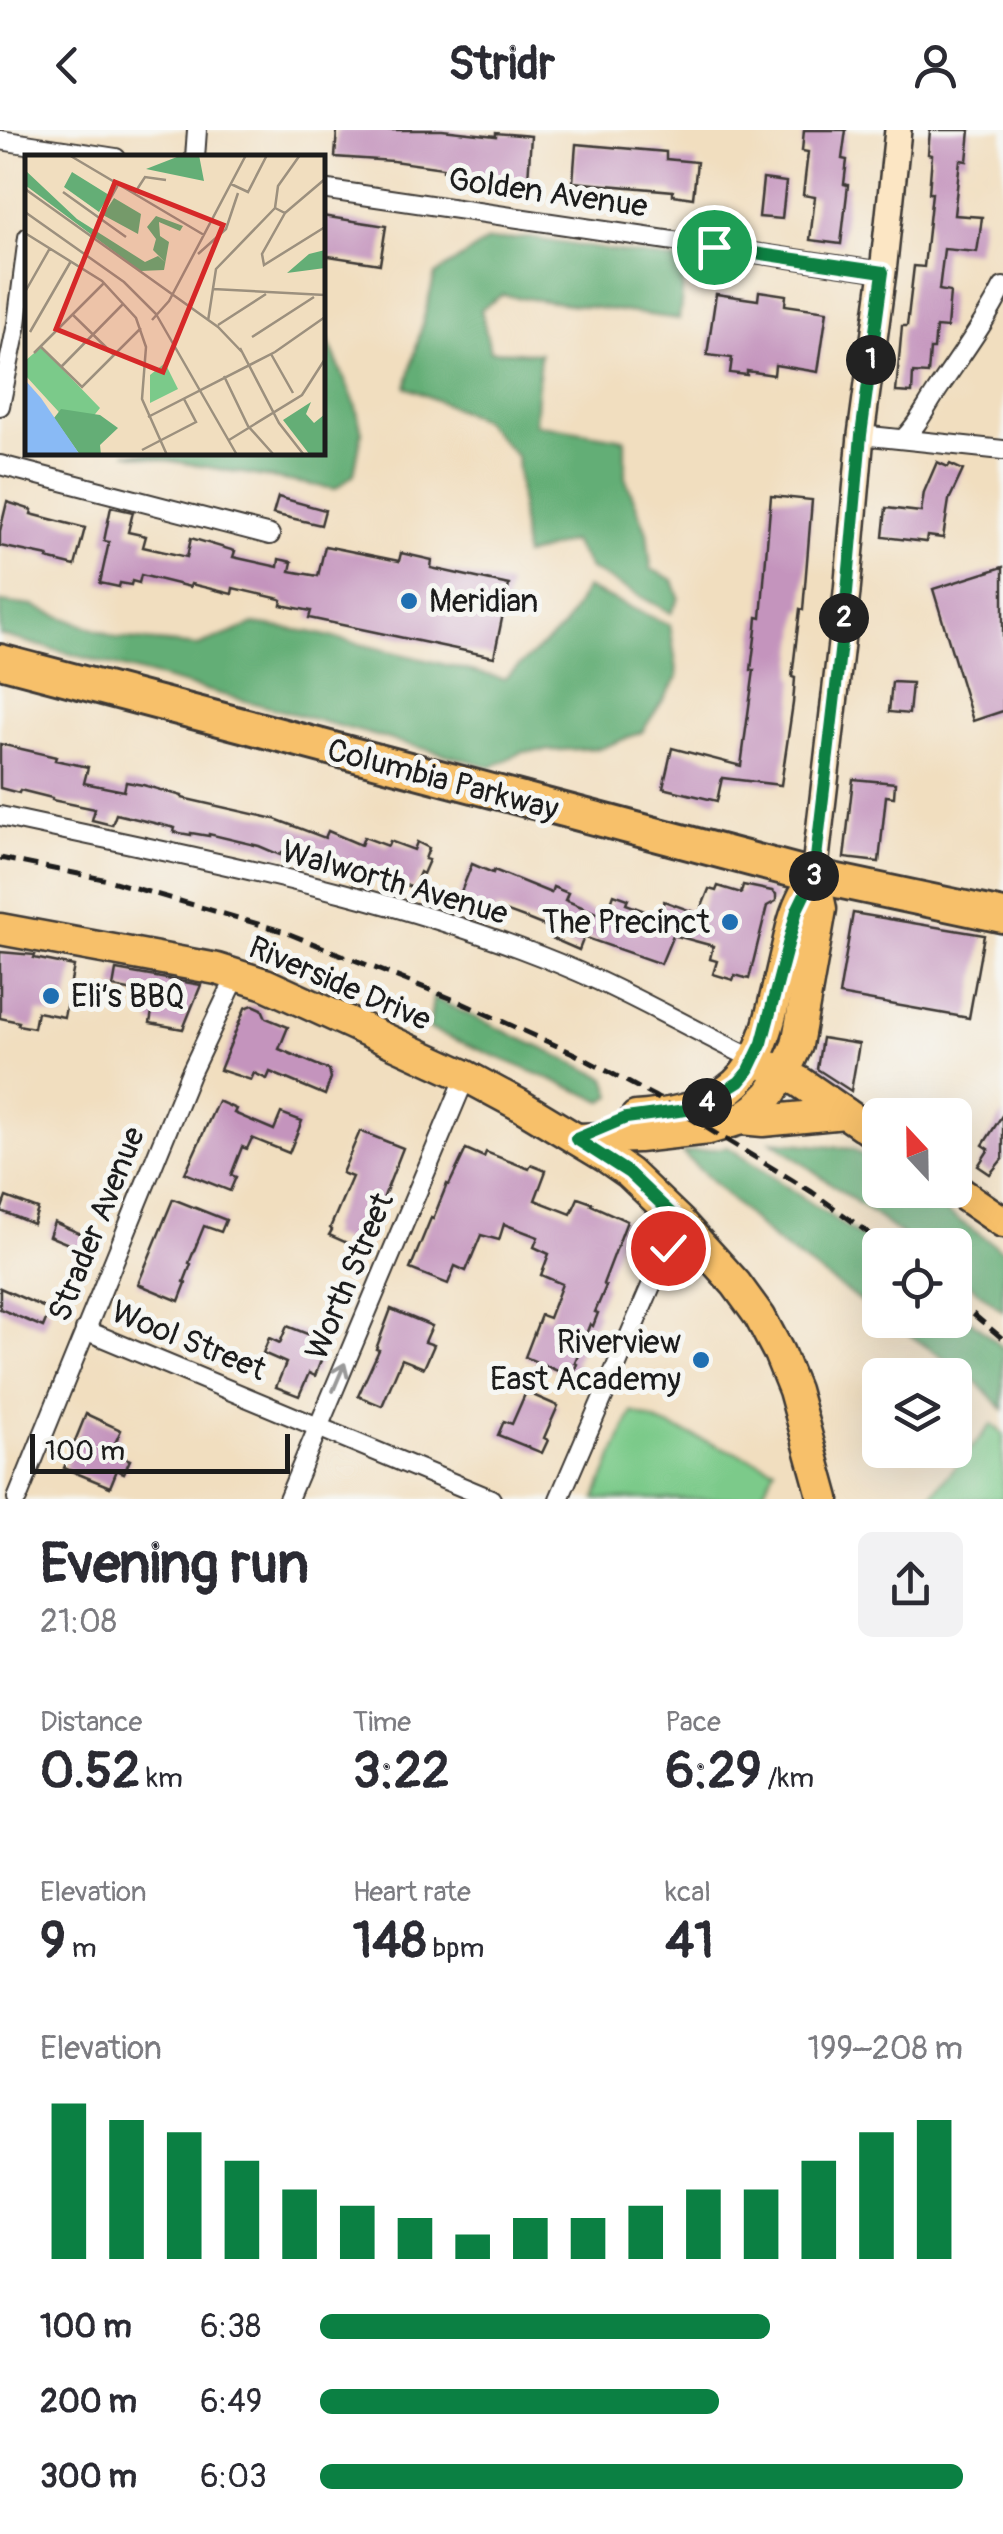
<!DOCTYPE html>
<html lang="en">
<head>
<meta charset="utf-8">
<style>
	:root { --surface:#fff; --page:#f2f2f3; --text:#2b2b33; --muted:#7c7c81; --accent:#0b8043 }
	body { margin:0; font-family:Pangolin,sans-serif; background:var(--page); color:var(--text); height:100vh; display:flex; flex-direction:column; font-size:38px; white-space:nowrap }
	* { box-sizing:border-box; margin:0 }
	p { font-size:32px; color:var(--muted) }
	.icon { flex:none; width:55px; height:55px; fill:none; stroke:currentColor; stroke-width:2; stroke-linecap:round; stroke-linejoin:round }
	.map { position:relative; height:1369px; overflow:hidden }
	.sheet { display:flex; flex-direction:column; background:var(--surface); flex:1 }
	.sheet>* { flex:none }
	.needle { width:65px; rotate:338deg }
	.fabs { position:absolute; left:862px; top:968px; display:grid; gap:20px }
	.fabs a { display:grid; place-items:center; width:110px; height:110px; border-radius:15px; background:var(--surface); box-shadow:0 10px 40px #0002; font-size:50px }
	.scale { position:absolute; left:30px; bottom:25px; width:260px; box-sizing:border-box; padding-left:10px; border:5px solid #1c1c1c; border-top:0; font-size:28px; line-height:35px; white-space:nowrap; color:#1c1c1c; -webkit-text-stroke:8px #f6f6f2; paint-order:stroke }
	.pin { position:absolute; display:grid; place-items:center; width:85px; height:85px; color:#fff; margin:-42px; border:5px solid #fff; border-radius:50%; box-shadow:0 2px 10px #0007 }
	.km { position:absolute; width:50px; height:50px; margin:-25px; border-radius:50%; background:#222; color:#fff; font-size:28px; line-height:50px; text-align:center }
	.round { display:grid; place-items:center; flex:none; width:105px; height:105px; border-radius:15px; background:var(--page) }
	.overview { display:flex; align-items:center; justify-content:space-between; height:170px; padding:0 40px }
	h1 { font-size:55px; font-weight:700; line-height:75px }
	.figures { display:grid; grid-template-columns:repeat(3,1fr); gap:15px; height:170px; padding:10px 40px }
	.figures div { display:grid; align-content:center }
	.figures b { font-size:50px; font-weight:700 }
	.figures small { font-size:28px; font-weight:400 }
	.figures p { font-size:28px }
	.chart { height:280px; padding:20px 40px }
	.chart p { display:flex; justify-content:space-between }
	.chart svg { width:100%; height:180px; margin-top:10px; stroke:var(--accent); stroke-width:6 }
	ul { padding:0 40px; list-style:none; font-size:32px }
	li { display:grid; grid-template-columns:160px 120px 1fr; align-items:center; height:75px }
	li i { height:25px; border-radius:12px; background:var(--accent) }
	header { display:flex; justify-content:space-between; align-items:center; height:130px; padding:0 40px; background:var(--surface); font-size:45px; font-weight:700 }
	.map>svg:first-child { display:block }
	.green { fill:#7bca8a; stroke:#4c7353; stroke-width:2.5 }
	.forest { fill:#64ae76; stroke:#406549; stroke-width:2.5 }
	.building { fill:#c494bd }
	.lines { fill:none; stroke-linecap:round; stroke-linejoin:round }
	.street-casing { stroke:#3c3934; stroke-width:22 }
	.secondary-casing { stroke:#3c3934; stroke-width:30 }
	.primary-casing { stroke:#3c3934; stroke-width:35 }
	.highway-casing { stroke:#3c3934; stroke-width:38 }
	.street { stroke:#fff; stroke-width:18 }
	.secondary { stroke:#fce6c4; stroke-width:25 }
	.primary { stroke:#f7c06b; stroke-width:30 }
	.highway { stroke:#f7c06b; stroke-width:32 }
	.rail { stroke:#1c1c1c; stroke-width:5; stroke-dasharray:15 8; stroke-linecap:butt }
	.oneway { stroke:#999 }
	.route-casing { stroke:#fff; stroke-width:20 }
	.route { stroke:#0b8043; stroke-width:12 }
	.poi-dot { fill:#1f6fb2; stroke:#f6f6f2; stroke-width:4 }
	.labels { text-anchor:middle; stroke-width:10; stroke-linejoin:round; paint-order:stroke }
	.street-label { font-size:32px; fill:#1c1c1c; stroke:#f6f6f2 }
	.poi-label { font-size:32px; fill:#1c1c1c; stroke:#f6f6f2; text-anchor:start }
	.inset-road { fill:none; stroke:#9c907e; stroke-width:2.5 }
	.view { fill:#d62828; fill-opacity:0.15; stroke:#d62828; stroke-width:5 }
	.inset-edge { fill:none; stroke:#1c1c1c; stroke-width:5 }
</style>
</head>
<body>
<header><svg class="icon" aria-label="back" viewBox="0 0 24 24"><path d="M15 5l-7 7 7 7"/></svg>Stridr<svg class="icon" aria-label="person" viewBox="0 0 24 24"><circle cx="12" cy="8" r="4"/><path d="M4 21q1-7 8-7t8 7"/></svg></header>
<div class="map">
<svg width="1003" height="1369" viewBox="0 0 1003 1369">
	<rect width="100%" height="100%" fill="#f6f6f2"/>
	<filter id="ink" filterUnits="userSpaceOnUse"><feTurbulence type="fractalNoise" baseFrequency=".01" numOctaves="2"/><feDisplacementMap in="SourceGraphic" scale="20" xChannelSelector="R" yChannelSelector="G"/><feConvolveMatrix kernelMatrix="1 2 1 2 8 2 1 2 1" color-interpolation-filters="sRGB"/></filter>
	<filter id="wash" filterUnits="userSpaceOnUse"><feTurbulence type="fractalNoise" baseFrequency=".0048" numOctaves="4" result="noise"/><feDisplacementMap in="SourceGraphic" scale="40" xChannelSelector="R" yChannelSelector="G"/><feGaussianBlur stdDeviation="2.25" result="paint"/><feColorMatrix in="noise" values="0 0 0 0 0 0 0 0 0 0 0 0 0 0 0 0 0 1.4 0 .05"/><feComposite in="paint" operator="in"/></filter>
	<g filter="url(#wash)">
		<rect width="100%" height="100%" fill="#f1debf"/>
		<g class="green">
			<polygon points="632,1282 775,1338 759,1369 595,1369"/>
			<polygon points="992,1294 1003,1304 1003,1369 928,1369"/>
		</g>
		<g class="forest">
			<polygon points="528,108 686,132 679,189 502,165 481,179 490,221 540,223 535,294 625,309 625,347 647,402 651,439 673,450 679,468 671,483 590,439 572,411 524,426 517,327 482,290 406,257 435,145 487,111"/>
			<polygon points="323,200 355,273 362,302 354,344 335,359 125,323 322,322"/>
			<polygon points="586,458 670,495 678,547 642,602 602,618 522,622 492,637 0,505 0,472 33,476 117,508 198,516 254,494 310,502 504,549 564,497"/>
			<polygon points="433,868 606,948 612,966 603,971 429,899"/>
			<polygon points="772,1011 853,1019 880,1037 880,1060 914,1060 998,1117 1003,1121 1003,1181 955,1143 955,1115 916,1115"/>
			<polygon points="728,1017 880,1120 880,1185 776,1112 682,1023"/>
			<polygon points="955,1177 1003,1218 1003,1280 975,1250 888,1190 955,1190"/>
		</g>
		<g id="blocks">
			<g class="building">
				<polygon points="337,0 442,0 496,6 496,3 531,6 528,50 443,41 443,38 393,31 335,27"/>
				<polygon points="804,0 846,0 842,29 847,30 844,54 848,55 841,114 810,110 815,67 803,65 808,22 802,21"/>
				<polygon points="930,0 970,0 967,31 960,30 954,85 982,87 980,103 977,122 944,119 939,160 950,162 947,198 936,197 934,219 930,219 928,244 913,243 912,263 896,262 902,196 907,196 914,136 924,137 932,63 929,63 932,25 928,24"/>
				<polygon points="576,14 666,22 666,29 697,32 693,68 673,65 673,61 573,52"/>
				<polygon points="763,49 786,52 782,89 759,87"/>
				<polygon points="322,86 386,96 380,134 322,125"/>
				<polygon points="759,161 786,165 785,175 827,181 818,242 775,235 774,245 747,241 747,245 730,243 732,228 707,225 716,164 758,170"/>
				<polygon points="937,332 948,337 950,334 963,340 949,370 943,408 927,406 926,412 883,407 886,378 921,382 924,362"/>
				<polygon points="771,366 812,370 803,480 800,479 792,547 795,548 793,573 781,655 722,648 717,671 663,658 672,618 741,636 754,540 751,540 756,499 757,487 761,488"/>
				<polygon points="278,367 325,380 321,395 273,384"/>
				<polygon points="7,372 32,380 31,384 85,398 75,436 47,429 48,426 0,416 0,401"/>
				<polygon points="111,377 133,382 128,402 146,406 143,417 187,427 191,408 235,421 233,427 278,437 279,429 292,432 290,441 318,446 325,416 399,431 401,423 432,430 431,438 509,455 494,527 309,488 311,481 281,475 282,470 280,469 233,458 232,464 191,454 190,457 141,445 139,453 132,451 131,455 120,453 119,457 100,453 109,412 104,411"/>
				<polygon points="1003,437 1003,581 973,591 933,459"/>
				<polygon points="892,552 912,553 909,584 889,582"/>
				<polygon points="0,614 56,627 55,630 88,637 84,653 124,661 126,652 143,655 182,666 182,668 275,689 325,708 328,701 361,715 364,707 388,716 390,711 414,720 417,712 429,718 425,729 429,730 423,744 420,742 413,758 341,730 337,740 298,724 297,728 282,722 280,725 259,716 209,704 209,706 191,703 191,705 174,702 175,698 116,684 112,695 92,690 95,679 52,670 52,668 20,660 19,663 0,658"/>
				<polygon points="853,649 895,653 894,667 886,666 879,732 844,728"/>
				<polygon points="472,734 493,743 494,740 551,763 553,757 568,763 565,770 601,785 603,779 608,781 614,764 628,769 626,774 658,786 664,771 699,784 709,759 716,761 718,756 741,763 743,755 772,761 776,764 776,771 767,776 749,849 735,845 733,850 713,844 717,831 710,829 713,816 673,805 661,834 584,807 579,820 549,807 552,799 527,789 497,778 493,787 457,772"/>
				<polygon points="853,783 984,805 969,888 839,865"/>
				<polygon points="0,822 35,825 34,828 74,836 64,887 37,882 34,898 18,895 19,892 0,888"/>
				<polygon points="116,840 201,855 183,899 150,893 155,865 113,857"/>
				<polygon points="253,875 262,879 266,888 288,897 279,919 329,940 331,948 325,965 270,942 267,949 254,943 251,950 220,940 245,878"/>
				<polygon points="822,908 859,914 851,961 817,939"/>
				<polygon points="218,971 236,979 234,983 274,1000 281,983 302,991 289,1023 252,1008 247,1019 242,1017 231,1045 236,1047 230,1061 185,1043"/>
				<polygon points="1003,984 1003,1028 990,1044 978,1036 989,1019 983,1015"/>
				<polygon points="360,1001 403,1018 383,1069 386,1070 365,1121 329,1105 332,1100 330,1098 352,1047 342,1043"/>
				<polygon points="466,1019 484,1027 486,1022 529,1039 531,1035 546,1041 535,1070 571,1084 578,1068 592,1073 591,1075 627,1091 603,1154 606,1156 595,1182 598,1183 593,1196 590,1194 575,1233 577,1234 572,1247 525,1227 541,1185 549,1188 562,1154 541,1145 549,1124 534,1117 538,1107 504,1094 499,1110 481,1105 466,1141 455,1136 448,1154 410,1139 431,1088 433,1089 447,1054 449,1055"/>
				<polygon points="6,1067 38,1079 33,1094 1,1081"/>
				<polygon points="173,1069 226,1090 221,1102 204,1096 189,1133 191,1134 184,1152 186,1153 179,1171 138,1154"/>
				<polygon points="54,1092 88,1107 83,1120 49,1106"/>
				<polygon points="0,1158 50,1180 43,1197 0,1179"/>
				<polygon points="391,1179 432,1196 425,1212 434,1215 424,1238 402,1229 382,1276 358,1266 379,1220 376,1219"/>
				<polygon points="287,1196 328,1212 315,1246 309,1243 299,1266 276,1257 286,1233 263,1223 269,1208 280,1213"/>
				<polygon points="526,1262 558,1276 544,1308 548,1310 542,1323 498,1305 504,1291 512,1294"/>
				<polygon points="86,1284 121,1300 111,1322 130,1330 124,1343 117,1340 110,1357 64,1338"/>
			</g>
		</g>
	</g>
	<g filter="url(#ink)">
		<use href="#blocks" fill-opacity="0" stroke="#3c3934" stroke-width="2.5"/>
		<g class="lines">
			<defs>
				<g id="street">
					<polyline points="0,10 116,28"/>
					<polyline points="195,28 197,0"/>
					<polyline points="322,59 883,142"/>
					<polyline points="0,276 17,194 28,107"/>
					<polyline points="861,305 1003,320"/>
					<path d="M903,309C917,296 924,281 935,264C958,229 984,195 1003,157"/>
					<polyline points="0,335 270,405"/>
					<path d="M0,686C191,728 399,764 579,842C639,868 696,902 756,930"/>
					<polyline points="85,1200 491,1369"/>
					<polyline points="17,1369 190,944 237,845"/>
					<polyline points="288,1369 466,946"/>
					<polyline points="559,1369 679,1091"/>
				</g>
				<polyline id="secondary" points="814,746 847,462 861,305 883,142 898,0"/>
				<g id="primary">
					<polyline points="0,799 217,839 265,854 466,946 520,975 606,1027 629,1043 679,1091 736,1154 760,1187 779,1223 794,1260 824,1369"/>
					<polyline points="767,935 800,952 880,1007"/>
					<path d="M636,987C761,977 762,923 787,818C790,806 792,793 797,781C801,769 808,758 814,746"/>
					<polyline points="741,989 763,991 845,983"/>
					<polyline points="577,1009 638,1007 709,999 741,989 756,978 770,964 784,943 797,915 821,779 814,746"/>
					<polyline points="955,1059 1003,1092"/>
				</g>
				<polyline id="highway" points="0,531 814,746 1003,786"/>
			</defs>
			<use href="#street" class="street-casing"/>
			<use href="#secondary" class="secondary-casing"/>
			<use href="#primary" class="primary-casing"/>
			<use href="#highway" class="highway-casing"/>
			<use href="#street" class="street"/>
			<use href="#secondary" class="secondary"/>
			<use href="#primary" class="primary"/>
			<use href="#highway" class="highway"/>
			<g class="rail">
				<polyline points="0,728 108,750 282,801 455,870 575,924 654,966 812,1062 885,1115"/>
				<polyline points="955,1169 1003,1209"/>
			</g>
		</g>
		<defs><path id="oneway-shaft" d="M-6 0H5M1.5-3L5.5 0L1.5 3" fill="none" stroke-width="1.6" stroke-linecap="round" stroke-linejoin="round" transform="scale(2.5)"/></defs>
		<use class="oneway" href="#oneway-shaft" transform="translate(339 1247) rotate(-67)"/>
	</g>
	<g class="lines" filter="url(#ink)">
		<defs>
			<polyline id="route" points="668,1118 679,1091 629,1043 576,1009 626,988 686,980 706,973 739,952 749,940 762,913 797,780 814,745 847,462 861,305 883,142 714,117"/>
		</defs>
		<use href="#route" class="route-casing"/>
		<use href="#route" class="route"/>
	</g>
	<g class="poi-dot">
		<circle cx="409" cy="471" r="10"/>
		<circle cx="730" cy="792" r="10"/>
		<circle cx="51" cy="866" r="10"/>
		<circle cx="701" cy="1230" r="10"/>
	</g>
	<g class="labels">
		<g class="street-label">
			<text transform="translate(548 62) rotate(8)" y="11">Golden Avenue</text>
			<text transform="translate(443 649) rotate(15)" y="11">Columbia Parkway</text>
			<text transform="translate(395 752) rotate(16)" y="11">Walworth Avenue</text>
			<text transform="translate(340 853) rotate(23)" y="11">Riverside Drive</text>
			<text transform="translate(96 1094) rotate(-68)" y="11">Strader Avenue</text>
			<text transform="translate(349 1146) rotate(-67)" y="11">Worth Street</text>
			<text transform="translate(189 1210) rotate(22)" y="11">Wool Street</text>
		</g>
		<g class="poi-label">
			<text x="429" y="482">Meridian</text>
			<text x="710" y="803" text-anchor="end">The Precinct</text>
			<text x="71" y="877">Eli’s BBQ</text>
			<text x="681" y="1223" text-anchor="end">Riverview<tspan x="681" dy="37">East Academy</tspan></text>
		</g>
	</g>
	<g transform="translate(25 25)">
		<rect width="300" height="300" fill="#f1debf"/>
		<path d="M16,192L75,253L54,279L0,220V206ZM140,208L153,234L125,248V220Z" fill="#7bca8a"/>
		<path d="M157,0H174L179,26L121,14ZM0,15L52,64L120,107L133,101L140,107L128,95L131,84L122,72L131,61L158,71L155,76L134,67L135,81L144,87L139,115L115,116L0,30ZM47,17L84,40L74,57L39,32ZM89,43L116,59L113,79L78,60ZM300,95V113L262,118L284,99ZM286,247L281,259L289,268L300,259V300H285L258,265ZM36,254L75,260L93,273L75,290L76,300H55L29,263Z" fill="#64ae76"/>
		<path d="M0,225L16,243L55,300H0Z" fill="#89baf5"/>
		<path class="inset-road" d="M44,0L179,80M206,29L223,37L242,0M0,34L193,172L217,197M38,37L101,82M109,39L120,22L141,25M250,53L260,58L300,24M250,53L253,31L275,0M0,57L99,127L131,159M260,58L237,99L239,110L300,72M75,62L93,30M0,78L77,126L111,163L121,192L117,244L142,300M173,99L201,74L213,38M188,134L300,140M0,137L25,93M47,159L89,200M131,159L212,300M127,165L144,146L221,0M183,166L191,114L250,53M193,170L241,139M5,177L46,106M227,182L289,142M16,192L57,232L116,173M215,193L254,268L279,300M9,198L79,128M246,199L268,238M36,212L98,149M199,221L223,271L249,300M123,262L250,197L300,162M204,285L277,240L300,204M117,295L171,267L159,244"/>
		<path class="view" d="M90,27L198,70L138,217L31,174Z"/>
		<rect width="300" height="300" class="inset-edge"/>
	</g>
</svg>
<div class="fabs">
<a><svg class="needle" viewBox="-14 -14 28 28"><path d="M0-13l5 13h-10z" fill="#e53935"/><path d="M0 13l5-13h-10z" fill="#7c7c81"/></svg></a>
<a><svg class="icon" aria-label="locate" viewBox="0 0 24 24"><circle cx="12" cy="12" r="6"/><path d="M12 2v4M12 18v4M2 12h4M18 12h4"/></svg></a>
<a><svg class="icon" aria-label="layers" viewBox="0 0 24 24"><path d="M12 4l9 5-9 5-9-5zM3 14l9 5 9-5"/></svg></a>
</div>
<div class="scale">100 m</div>
<div class="pin" style="left:714px;top:117px;background:#1e9e55"><svg class="icon" aria-label="arrive" viewBox="0 0 24 24"><path d="M6 21V4h12l-3 4 3 4H6"/></svg></div>
<div class="pin" style="left:668px;top:1118px;background:#d93025"><svg class="icon" aria-label="check" viewBox="0 0 24 24"><path d="M5 12l5 5 9-10"/></svg></div>
<b class="km" style="left:871px;top:230px">1</b>
<b class="km" style="left:844px;top:488px">2</b>
<b class="km" style="left:814px;top:746px">3</b>
<b class="km" style="left:707px;top:973px">4</b>
</div>
<section class="sheet">
<div class="overview"><div><h1>Evening run</h1><p>21:08</p></div><a class="round"><svg class="icon" aria-label="share" viewBox="0 0 24 24"><path d="M12 15V3M7 8l5-5 5 5M5 13v7h14v-7"/></svg></a></div>
<div class="figures">
<div><p>Distance</p><b>0.52<small> km</small></b></div>
<div><p>Time</p><b>3:22</b></div>
<div><p>Pace</p><b>6:29<small> /km</small></b></div>
</div>
<div class="figures">
<div><p>Elevation</p><b>9<small> m</small></b></div>
<div><p>Heart rate</p><b>148<small> bpm</small></b></div>
<div><p>kcal</p><b>41</b></div>
</div>
<div class="chart"><p><span>Elevation</span>199–208 m</p>
<svg viewBox="0 0 160 44" preserveAspectRatio="none"><path d="M5 44V6M15 44V10M25 44V13M35 44V20M45 44V27M55 44V31M65 44V34M75 44V38M85 44V34M95 44V34M105 44V31M115 44V27M125 44V27M135 44V20M145 44V13M155 44V10"/></svg>
</div>
<ul>
<li><b>100 m</b>6:38<i style="width:70%"></i></li>
<li><b>200 m</b>6:49<i style="width:62%"></i></li>
<li><b>300 m</b>6:03<i style="width:100%"></i></li>
</ul>
</section>
</body>
</html>
